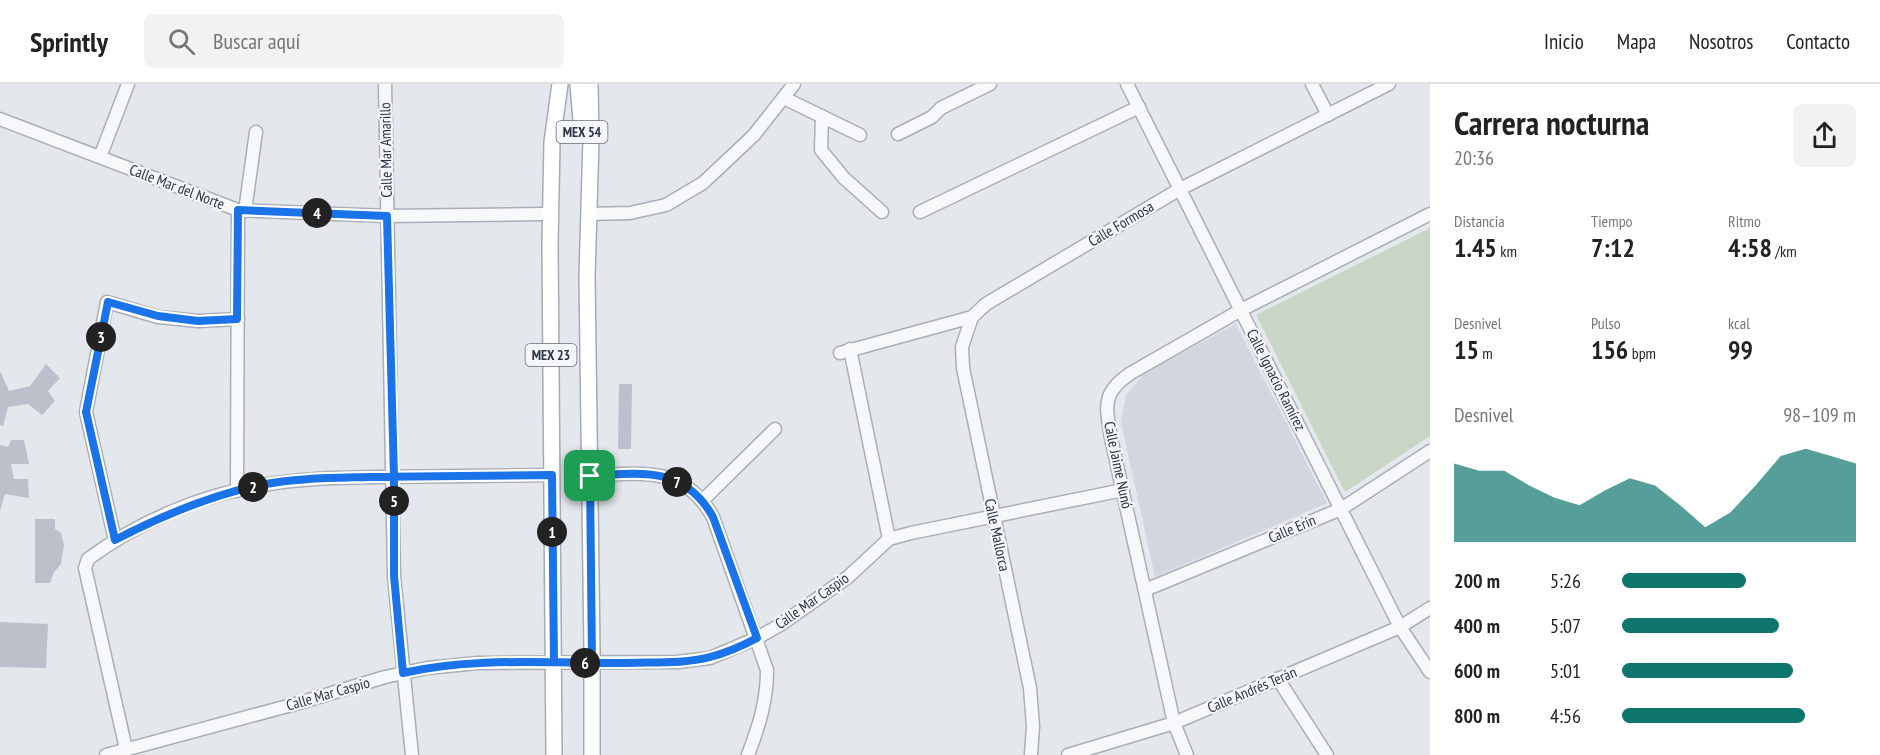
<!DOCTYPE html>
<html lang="es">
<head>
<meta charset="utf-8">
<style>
	:root { --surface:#fff; --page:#f2f2f2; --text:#222; --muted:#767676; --line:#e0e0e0; --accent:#0f766e }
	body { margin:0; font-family:"PT Sans Narrow",sans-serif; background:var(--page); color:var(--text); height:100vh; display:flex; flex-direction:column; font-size:22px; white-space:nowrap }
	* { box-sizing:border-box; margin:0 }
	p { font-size:20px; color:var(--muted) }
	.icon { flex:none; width:33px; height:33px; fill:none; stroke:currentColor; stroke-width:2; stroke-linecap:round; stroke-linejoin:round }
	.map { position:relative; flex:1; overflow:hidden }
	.panel { display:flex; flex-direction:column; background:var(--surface); width:450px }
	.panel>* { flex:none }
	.pin { position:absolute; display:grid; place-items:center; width:51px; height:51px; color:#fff; margin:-26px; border-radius:12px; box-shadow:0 3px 9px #0006 }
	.km { position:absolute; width:30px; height:30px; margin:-15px; border-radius:50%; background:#222; color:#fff; font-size:16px; line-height:30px; text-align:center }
	.round { display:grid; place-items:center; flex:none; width:63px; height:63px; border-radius:9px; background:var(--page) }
	.head { display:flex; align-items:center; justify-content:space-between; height:102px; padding:0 24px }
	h1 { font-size:33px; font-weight:600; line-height:45px }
	.stats { display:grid; grid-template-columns:repeat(3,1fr); gap:9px; height:102px; padding:6px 24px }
	.stats div { display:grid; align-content:center }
	.stats b { font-size:26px; font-weight:600 }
	.stats small { font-size:16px; font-weight:400 }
	.stats p { font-size:16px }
	.chart { height:168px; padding:12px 24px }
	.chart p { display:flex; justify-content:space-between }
	.chart svg { width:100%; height:108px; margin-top:6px; fill:var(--accent); opacity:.7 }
	ul { padding:0 24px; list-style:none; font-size:20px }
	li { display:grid; grid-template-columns:96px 72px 1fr; align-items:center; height:45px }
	li i { height:15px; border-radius:8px; background:var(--accent) }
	header { display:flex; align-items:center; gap:36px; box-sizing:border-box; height:84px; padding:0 30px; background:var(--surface); border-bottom:2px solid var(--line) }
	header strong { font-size:28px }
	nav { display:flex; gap:33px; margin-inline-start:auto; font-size:21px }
	.search { width:420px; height:54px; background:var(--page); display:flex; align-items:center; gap:15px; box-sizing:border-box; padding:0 21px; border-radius:9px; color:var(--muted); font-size:22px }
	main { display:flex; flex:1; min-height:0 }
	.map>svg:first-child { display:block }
	.built { fill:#d2d6de }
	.green { fill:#c9d6c5 }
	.building { fill:#bbc0ca }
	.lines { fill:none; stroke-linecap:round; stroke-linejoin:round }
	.minor-casing { stroke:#a9aeb7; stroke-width:15 }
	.major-casing { stroke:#a3abb8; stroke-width:18 }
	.minor { stroke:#f7f8fa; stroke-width:12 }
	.major { stroke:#fff; stroke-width:15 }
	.route-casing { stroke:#fff; stroke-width:12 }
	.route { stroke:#1a73e8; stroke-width:8 }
	.labels { text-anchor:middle; stroke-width:4.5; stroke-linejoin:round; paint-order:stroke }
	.shield { fill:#f4f6f9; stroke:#676e7b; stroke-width:1.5 }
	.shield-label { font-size:14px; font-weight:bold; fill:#2b3445 }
	.street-label { font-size:15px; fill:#2b3445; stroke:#f4f6f9 }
</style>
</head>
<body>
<header>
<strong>Sprintly</strong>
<div class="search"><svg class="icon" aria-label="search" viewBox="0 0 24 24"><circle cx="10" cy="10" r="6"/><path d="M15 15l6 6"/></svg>Buscar aquí</div>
<nav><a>Inicio</a><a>Mapa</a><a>Nosotros</a><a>Contacto</a></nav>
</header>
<main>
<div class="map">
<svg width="1430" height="671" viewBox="0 0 1430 671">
	<rect width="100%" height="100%" fill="#e4e7ec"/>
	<polygon class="built" points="1236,240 1327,419 1155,493 1121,338 1126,311 1146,288"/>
	<polygon class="green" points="1430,144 1430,352 1345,408 1256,231"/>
	<g class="building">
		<polygon points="46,280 60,294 48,307 55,317 42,331 28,320 8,323 3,342 0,341 0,287 9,307 30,302"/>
		<polygon points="619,300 632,300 631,365 618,365"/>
		<polygon points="11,356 24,356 29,380 11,380 14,395 28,395 29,414 5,410 0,427 0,361 8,363"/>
		<polygon points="35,435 55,435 55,445 61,449 64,461 61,480 54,488 50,499 35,499"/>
		<polygon points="0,538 48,540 46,584 0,583"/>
	</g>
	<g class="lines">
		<defs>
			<g id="minor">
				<polyline points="385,0 394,493 412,671"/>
				<polyline points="1127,0 1400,543 1430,588"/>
				<polyline points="1312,0 1328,31"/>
				<polyline points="784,14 860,51"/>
				<polyline points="822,32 821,66 844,94 882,128"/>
				<polyline points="0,35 238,126 387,132 543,130"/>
				<polyline points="898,50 932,33 941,24 990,0"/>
				<polyline points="100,73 128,0"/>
				<polyline points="245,127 256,48"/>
				<polyline points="920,128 1139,23"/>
				<polyline points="588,130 630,129 666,121 703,99 754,51 794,0"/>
				<polyline points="972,233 962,263 963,284 1030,604 1033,642 1031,671"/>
				<polyline points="850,265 889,455"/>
				<polyline points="840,269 972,233 986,220 1180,105 1389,0"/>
				<path d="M590,392C640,389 684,381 713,433L767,586C767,617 759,642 748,671"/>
				<polyline points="237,407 238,126"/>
				<polyline points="702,417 775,345"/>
				<polyline points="115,456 86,328 107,218 158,233 198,237 238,235"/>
				<polyline points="1145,506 1341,425 1430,367"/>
				<polyline points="1278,595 1327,671"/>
				<path d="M126,665L85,484L88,475C138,438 201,411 263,401C301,394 339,394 378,393C436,392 494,392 552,391"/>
				<polyline points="106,671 299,619 385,593 427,584 478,579 677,578 710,574 757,554 780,541 848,493 889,455 911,449 1123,406"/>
				<polyline points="1068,671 1174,639 1400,543 1430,524"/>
				<path d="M1187,671L1174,639L1111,354C1106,322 1101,309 1131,289L1241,226L1430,130"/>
			</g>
			<g id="major">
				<polyline points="578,0 582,49"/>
				<polyline points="590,0 591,56 587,192 592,567 592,671"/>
				<polyline points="554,671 550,159 552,58 560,0"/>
			</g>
		</defs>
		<use href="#minor" class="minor-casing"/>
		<use href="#major" class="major-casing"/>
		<use href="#minor" class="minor"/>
		<use href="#major" class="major"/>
	</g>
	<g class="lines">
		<defs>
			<path id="route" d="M590,392L592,579L554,578L552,391C491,392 430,392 369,393C333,394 295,394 260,401C208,412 161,432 115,456L86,328L108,218L158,232L198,237L237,235L238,126L387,132L394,393V492L403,589C476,572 553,580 627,579C654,578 684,580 710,573C726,569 742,562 757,554L713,433C684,381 640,389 590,392"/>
		</defs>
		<use href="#route" class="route-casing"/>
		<use href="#route" class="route"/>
	</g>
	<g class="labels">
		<g class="shield">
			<rect x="556.5" y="37" width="51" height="22" rx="4.5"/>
			<rect x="525.5" y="260" width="51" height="22" rx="4.5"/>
		</g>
		<g class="shield-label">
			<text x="582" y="53">MEX 54</text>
			<text x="551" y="276">MEX 23</text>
		</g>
		<g class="street-label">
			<text transform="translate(386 66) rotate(-91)" y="5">Calle Mar Amarillo</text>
			<text transform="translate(177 103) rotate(21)" y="5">Calle Mar del Norte</text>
			<text transform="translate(1121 140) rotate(-31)" y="5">Calle Formosa</text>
			<text transform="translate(1276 296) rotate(63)" y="5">Calle Ignacio Ramírez</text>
			<text transform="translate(1118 381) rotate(78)" y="5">Calle Jaime Nunó</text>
			<text transform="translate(1292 445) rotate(-23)" y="5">Calle Erín</text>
			<text transform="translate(997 451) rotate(78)" y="5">Calle Mallorca</text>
			<text transform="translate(812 517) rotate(-35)" y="5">Calle Mar Caspio</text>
			<text transform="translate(1252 606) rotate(-23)" y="5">Calle Andrés Terán</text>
			<text transform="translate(328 610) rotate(-16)" y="5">Calle Mar Caspio</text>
		</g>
	</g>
</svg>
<div class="pin" style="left:590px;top:392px;background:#1e9e55"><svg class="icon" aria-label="arrive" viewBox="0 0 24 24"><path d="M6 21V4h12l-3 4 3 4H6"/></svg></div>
<b class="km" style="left:552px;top:448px">1</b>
<b class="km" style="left:253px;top:403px">2</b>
<b class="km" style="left:101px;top:253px">3</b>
<b class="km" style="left:317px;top:129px">4</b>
<b class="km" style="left:394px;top:417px">5</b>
<b class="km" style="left:585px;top:579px">6</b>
<b class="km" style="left:677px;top:398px">7</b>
</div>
<section class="panel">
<div class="head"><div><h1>Carrera nocturna</h1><p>20:36</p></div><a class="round"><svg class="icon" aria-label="share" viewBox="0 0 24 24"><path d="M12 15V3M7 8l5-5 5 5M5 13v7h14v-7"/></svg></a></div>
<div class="stats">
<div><p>Distancia</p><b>1.45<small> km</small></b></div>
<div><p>Tiempo</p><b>7:12</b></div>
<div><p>Ritmo</p><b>4:58<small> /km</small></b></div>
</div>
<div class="stats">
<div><p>Desnivel</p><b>15<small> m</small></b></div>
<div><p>Pulso</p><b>156<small> bpm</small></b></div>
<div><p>kcal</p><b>99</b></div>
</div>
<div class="chart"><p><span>Desnivel</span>98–109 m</p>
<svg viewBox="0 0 160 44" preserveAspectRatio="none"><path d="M0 44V12L10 15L20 15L30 21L40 26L50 29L60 23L70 18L80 21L90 29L100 38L110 32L120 21L130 9L140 6L150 9L160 12V44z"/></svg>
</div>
<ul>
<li><b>200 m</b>5:26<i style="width:53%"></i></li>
<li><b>400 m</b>5:07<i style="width:67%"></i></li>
<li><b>600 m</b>5:01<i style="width:73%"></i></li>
<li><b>800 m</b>4:56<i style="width:78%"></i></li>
</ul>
</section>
</main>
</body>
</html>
